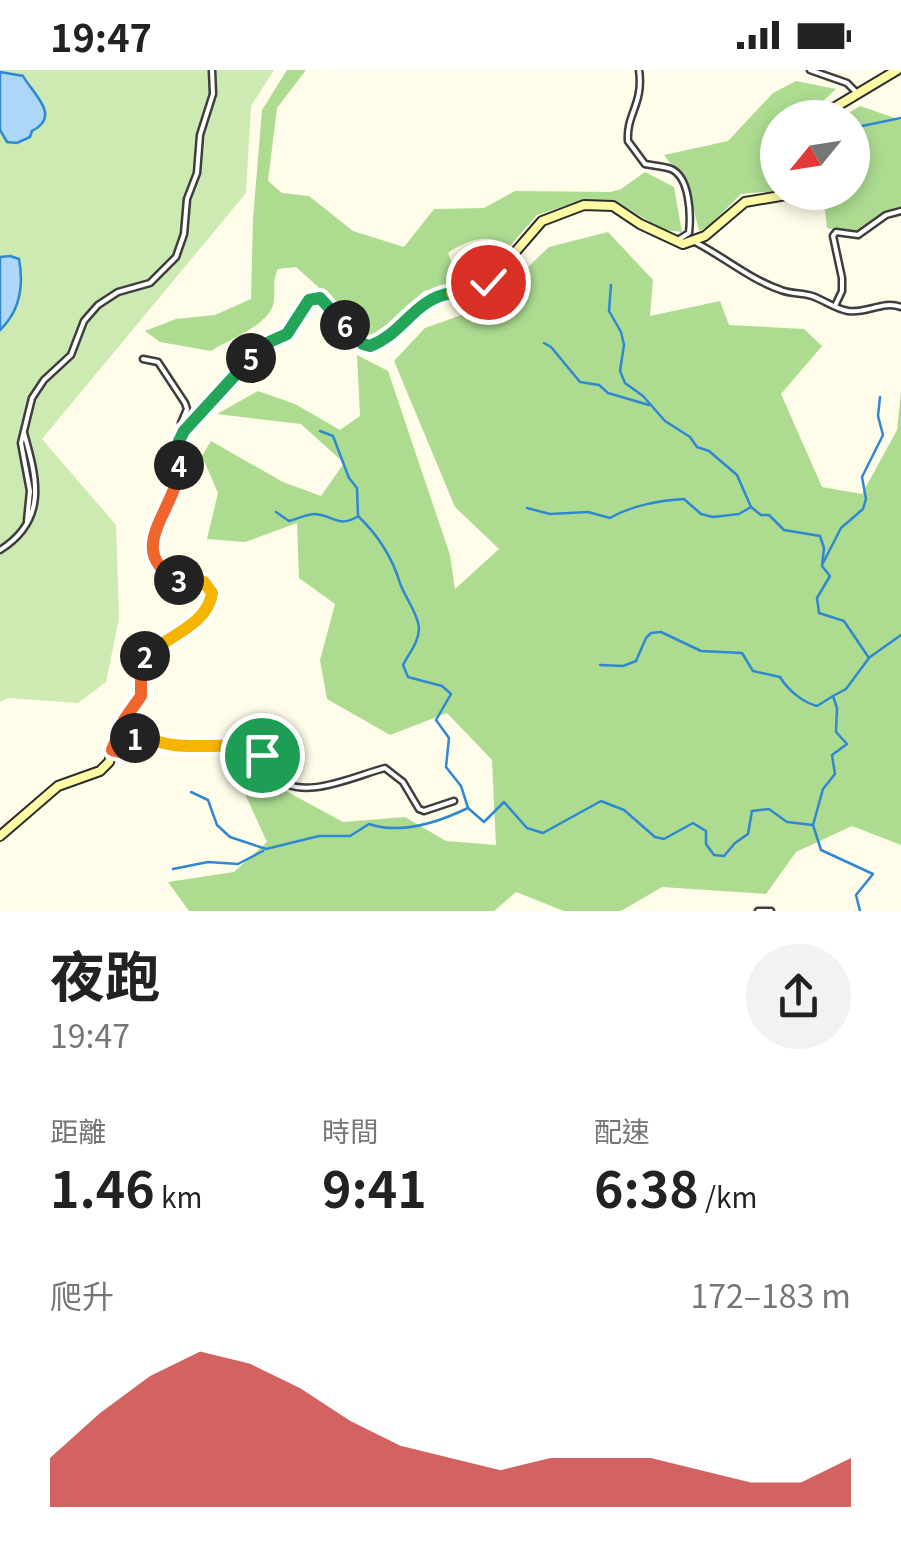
<!DOCTYPE html>
<html lang="zh-TW">
<head>
<meta charset="utf-8">
<style>
	:root { --surface:#fff; --page:#f2f2f2; --text:#222; --muted:#767676; --accent:#c0221e }
	body { margin:0; font-family:Georgia,"Noto Sans TC",serif; background:var(--page); color:var(--text); height:100vh; display:flex; flex-direction:column; font-size:38px; white-space:nowrap }
	* { box-sizing:border-box; margin:0 }
	p { font-size:32px; color:var(--muted) }
	.icon { flex:none; width:55px; height:55px; fill:none; stroke:currentColor; stroke-width:2; stroke-linecap:round; stroke-linejoin:round }
	.map { position:relative; height:841px; overflow:hidden }
	.panel { display:flex; flex-direction:column; background:var(--surface); flex:1 }
	.panel>* { flex:none }
	.needle { width:65px; rotate:240deg }
	.controls { position:absolute; left:760px; top:30px; display:grid; gap:20px }
	.controls a { display:grid; place-items:center; width:110px; height:110px; border-radius:50%; background:var(--surface); box-shadow:0 5px 15px #0003; font-size:50px }
	.pin { position:absolute; display:grid; place-items:center; width:85px; height:85px; color:#fff; margin:-42px; border:5px solid #fff; border-radius:50%; box-shadow:0 2px 10px #0007 }
	.km { position:absolute; width:50px; height:50px; margin:-25px; border-radius:50%; background:#222; color:#fff; font-size:28px; line-height:50px; text-align:center }
	.round { display:grid; place-items:center; flex:none; width:105px; height:105px; border-radius:52px; background:var(--page) }
	.headline { display:flex; align-items:center; justify-content:space-between; height:170px; padding:0 50px }
	h1 { font-size:55px; font-weight:700; line-height:75px }
	.metrics { display:grid; grid-template-columns:repeat(3,1fr); gap:15px; height:170px; padding:10px 50px }
	.metrics div { display:grid; align-content:center }
	.metrics b { font-size:50px; font-weight:700 }
	.metrics small { font-size:28px; font-weight:400 }
	.metrics p { font-size:28px }
	.chart { height:280px; padding:20px 50px }
	.chart p { display:flex; justify-content:space-between }
	.chart svg { width:100%; height:180px; margin-top:10px; fill:var(--accent); opacity:.7 }
	.status { display:flex; justify-content:space-between; align-items:center; height:70px; padding:0 50px; background:var(--surface); direction:ltr }
	.status svg { height:28px; fill:currentColor }
	.map>svg:first-child { display:block }
	.green { fill:#cceab2 }
	.forest { fill:#addc91 }
	.water { fill:#acd7f9; stroke:#3087d2; stroke-width:2.5 }
	.lines { fill:none; stroke-linecap:round; stroke-linejoin:round }
	.stream { stroke:#3087d2; stroke-width:2.5 }
	.street-casing { stroke:#3e3e3e; stroke-width:9 }
	.secondary-casing { stroke:#2d2d2d; stroke-width:12 }
	.street { stroke:#fff; stroke-width:4 }
	.secondary { stroke:#fffba5; stroke-width:8 }
	.split-1-casing { stroke:#fff; stroke-width:20 }
	.split-2-casing { stroke:#fff; stroke-width:20 }
	.split-3-casing { stroke:#fff; stroke-width:20 }
	.split-4-casing { stroke:#fff; stroke-width:20 }
	.split-5-casing { stroke:#fff; stroke-width:20 }
	.split-6-casing { stroke:#fff; stroke-width:20 }
	.split-7-casing { stroke:#fff; stroke-width:20 }
	.split-8-casing { stroke:#fff; stroke-width:20 }
	.split-1 { stroke:#f5b400; stroke-width:12 }
	.split-2 { stroke:#f0652b; stroke-width:12 }
	.split-3 { stroke:#f5b400; stroke-width:12 }
	.split-4 { stroke:#f0652b; stroke-width:12 }
	.split-5 { stroke:#22a559; stroke-width:12 }
	.split-6 { stroke:#22a559; stroke-width:12 }
	.split-7 { stroke:#22a559; stroke-width:12 }
	.split-8 { stroke:#f5b400; stroke-width:12 }
</style>
</head>
<body>
<div class="status"><b>19:47</b><svg viewBox="0 0 49 12"><path d="M0 12V9h3v3zM5 12V6h3v6zM10 12V3h3v9zM15 12V0h3v12zM26 1h20v11H26zM47 4h2v5h-2z"/></svg></div>
<div class="map">
<svg width="901" height="841" viewBox="0 0 901 841">
	<rect width="100%" height="100%" fill="#fffcea"/>
	<polygon class="green" points="0,0 274,0 251,36 246,123 42,369 116,455 119,548 106,612 78,633 8,628 0,632"/>
	<g class="forest">
		<path d="M287,0H306L277,38L268,111L282,123L309,126L353,161L404,177L434,139L484,138L515,121L611,122L621,119L645,102L674,117L682,162L663,160L614,130L577,132L537,145L510,176C488,163 469,169 448,183L460,213L424,221L375,267L359,266L337,234L296,197L278,199C272,212 275,217 274,231C271,255 229,269 211,281L160,272L145,261L176,249L215,245L251,229L253,149L262,40Z"/>
		<polygon points="796,11 836,19 806,47 778,48 777,121 741,124 709,156 699,161 688,116 664,85 728,71 773,23"/>
		<polygon points="860,36 901,50 901,139 859,164 827,158 823,123 852,122 852,48 842,47"/>
		<polygon points="608,162 653,210 650,246 720,231 729,255 804,259 822,276 781,324 822,417 862,424 897,360 901,321 901,775 852,756 796,782 766,824 662,817 621,841 564,841 516,822 494,841 189,841 168,812 234,802 267,772 232,696 264,709 343,752 405,747 446,771 496,775 492,690 447,643 390,665 327,629 320,590 335,534 299,508 297,453 245,472 207,469 218,423 202,386 211,371 283,412 321,426 344,393 301,354 217,344 258,321 295,334 340,360 360,346 357,285 388,301 450,485 455,519 499,479 455,437 394,291 425,258 487,236 549,177"/>
	</g>
	<g class="water">
		<path d="M0,2L23,6C33,24 62,46 32,61L30,67L17,73L7,72L0,60Z"/>
		<path d="M10,186L19,189C24,216 20,241 0,260V187Z"/>
	</g>
	<g class="lines">
		<g class="stream">
			<polyline points="852,58 901,48"/>
			<polyline points="611,215 609,241 621,262 624,275 620,301 625,313 643,326 665,351 690,367 697,377 709,381 737,405 751,437 761,445 769,445 784,460 820,466 824,478 822,496 830,506 817,528 819,543 844,551 869,588 846,619 833,626 837,638 836,662 847,674 832,685 835,704 823,719 813,755"/>
			<polyline points="544,273 551,277 580,312 599,315 608,323 649,335"/>
			<path d="M320,361L333,366L349,408L357,418L358,446C378,465 392,487 400,513C405,528 418,543 419,558C419,572 409,583 403,595L408,607L442,616L451,624L436,650L449,668L446,697L461,716L468,738"/>
			<path d="M527,438L550,444L588,442L610,448C630,436 661,430 684,429L701,444L713,447L739,444L751,437"/>
			<path d="M276,442L289,451C297,449 307,444 315,444C333,445 337,458 357,447"/>
			<polyline points="823,493 841,458 863,439 866,429 862,407 883,365 878,346 880,327"/>
			<polyline points="870,587 901,565"/>
			<path d="M600,595L623,596L636,591L646,568L651,563L661,562L701,581L742,583L753,601L780,607C788,620 802,632 817,636L833,626"/>
			<path d="M191,722L208,730L217,755L230,767L266,779L319,766H350L369,754C401,765 439,752 468,738L484,752L504,732L527,758L543,763L601,731L624,740L655,767L664,769L693,753L706,761V774L714,785L724,786L735,773L748,764L752,741L769,739L787,752L813,755L821,780L873,804L856,825L860,841"/>
			<polyline points="173,799 208,792 238,794 263,781"/>
		</g>
		<defs>
			<g id="street">
				<path d="M639,0C644,34 626,44 628,71L645,94C654,96 663,96 671,99C690,107 691,145 689,163L676,171"/>
				<polyline points="810,0 847,13 857,23"/>
				<path d="M693,171C723,186 749,209 781,220C791,224 802,223 812,226C824,230 835,239 848,241C867,244 883,230 901,237"/>
				<polyline points="835,236 842,221 842,208 833,166 836,162 858,165 886,145 901,141"/>
				<polyline points="143,289 158,292 185,333 187,339 181,353 184,361"/>
				<polyline points="27,451 30,421 21,373 32,328 44,310 71,285 84,251 98,235 118,222 150,213 176,187 184,164 187,129 197,103 200,65 213,24 212,0"/>
				<path d="M0,480C48,450 37,409 24,363"/>
				<path d="M112,680L123,683L141,664C164,678 190,678 217,678C225,678 232,675 240,676C260,677 264,691 274,704C298,735 356,705 385,698L403,712L419,739L424,741L454,731"/>
				<polyline points="758,841 771,841"/>
			</g>
			<g id="secondary">
				<polyline points="817,48 897,0"/>
				<path d="M0,766L58,716L100,701L109,692L119,661L141,626L143,590L148,583L191,555L210,534L209,517L197,510L177,511C131,478 162,457 176,418C181,403 176,387 179,372C183,355 248,285 265,274C271,270 280,269 286,265C302,252 296,230 320,228L363,274L370,276C394,267 406,242 429,230C447,220 467,227 485,217L542,151L584,135L613,136L640,154L683,174L705,166L745,132L804,122"/>
			</g>
		</defs>
		<use href="#street" class="street-casing"/>
		<use href="#secondary" class="secondary-casing"/>
		<use href="#street" class="street"/>
		<use href="#secondary" class="secondary"/>
	</g>
	<g class="lines">
		<defs>
			<path id="split-1" d="M135,668L141,664C182,689 230,664 262,685"/>
			<polyline id="split-2" points="135,668 123,683 112,680 124,650 141,626 141,596 145,586"/>
			<path id="split-3" d="M145,586C166,567 208,555 212,523L204,512L179,510"/>
			<path id="split-4" d="M179,395C179,438 120,481 179,510"/>
			<polyline id="split-5" points="179,395 179,371 184,361 251,288"/>
			<polyline id="split-6" points="251,288 265,274 287,264 309,230 320,228 345,255"/>
			<path id="split-7" d="M345,255L363,274L370,276C403,264 415,228 452,223"/>
			<polyline id="split-8" points="452,223 477,222 488,212"/>
		</defs>
		<use href="#split-1" class="split-1-casing"/>
		<use href="#split-2" class="split-2-casing"/>
		<use href="#split-3" class="split-3-casing"/>
		<use href="#split-4" class="split-4-casing"/>
		<use href="#split-5" class="split-5-casing"/>
		<use href="#split-6" class="split-6-casing"/>
		<use href="#split-7" class="split-7-casing"/>
		<use href="#split-8" class="split-8-casing"/>
		<use href="#split-1" class="split-1"/>
		<use href="#split-2" class="split-2"/>
		<use href="#split-3" class="split-3"/>
		<use href="#split-4" class="split-4"/>
		<use href="#split-5" class="split-5"/>
		<use href="#split-6" class="split-6"/>
		<use href="#split-7" class="split-7"/>
		<use href="#split-8" class="split-8"/>
	</g>
</svg>
<div class="controls">
<a><svg class="needle" viewBox="-14 -14 28 28"><path d="M0-13l5 13h-10z" fill="#e53935"/><path d="M0 13l5-13h-10z" fill="#767676"/></svg></a>
</div>
<div class="pin" style="left:262px;top:685px;background:#1e9e55"><svg class="icon" aria-label="arrive" viewBox="0 0 24 24"><path d="M6 21V4h12l-3 4 3 4H6"/></svg></div>
<div class="pin" style="left:488px;top:212px;background:#d93025"><svg class="icon" aria-label="check" viewBox="0 0 24 24"><path d="M5 12l5 5 9-10"/></svg></div>
<b class="km" style="left:135px;top:668px">1</b>
<b class="km" style="left:145px;top:586px">2</b>
<b class="km" style="left:179px;top:510px">3</b>
<b class="km" style="left:179px;top:395px">4</b>
<b class="km" style="left:251px;top:288px">5</b>
<b class="km" style="left:345px;top:255px">6</b>
</div>
<section class="panel">
<div class="headline"><div><h1>夜跑</h1><p>19:47</p></div><a class="round"><svg class="icon" aria-label="share" viewBox="0 0 24 24"><path d="M12 15V3M7 8l5-5 5 5M5 13v7h14v-7"/></svg></a></div>
<div class="metrics">
<div><p>距離</p><b>1.46<small> km</small></b></div>
<div><p>時間</p><b>9:41</b></div>
<div><p>配速</p><b>6:38<small> /km</small></b></div>
</div>
<div class="chart"><p><span>爬升</span>172–183 m</p>
<svg viewBox="0 0 160 44" preserveAspectRatio="none"><path d="M0 44V32L10 21L20 12L30 6L40 9L50 15L60 23L70 29L80 32L90 35L100 32L110 32L120 32L130 35L140 38L150 38L160 32V44z"/></svg>
</div>
</section>
</body>
</html>
